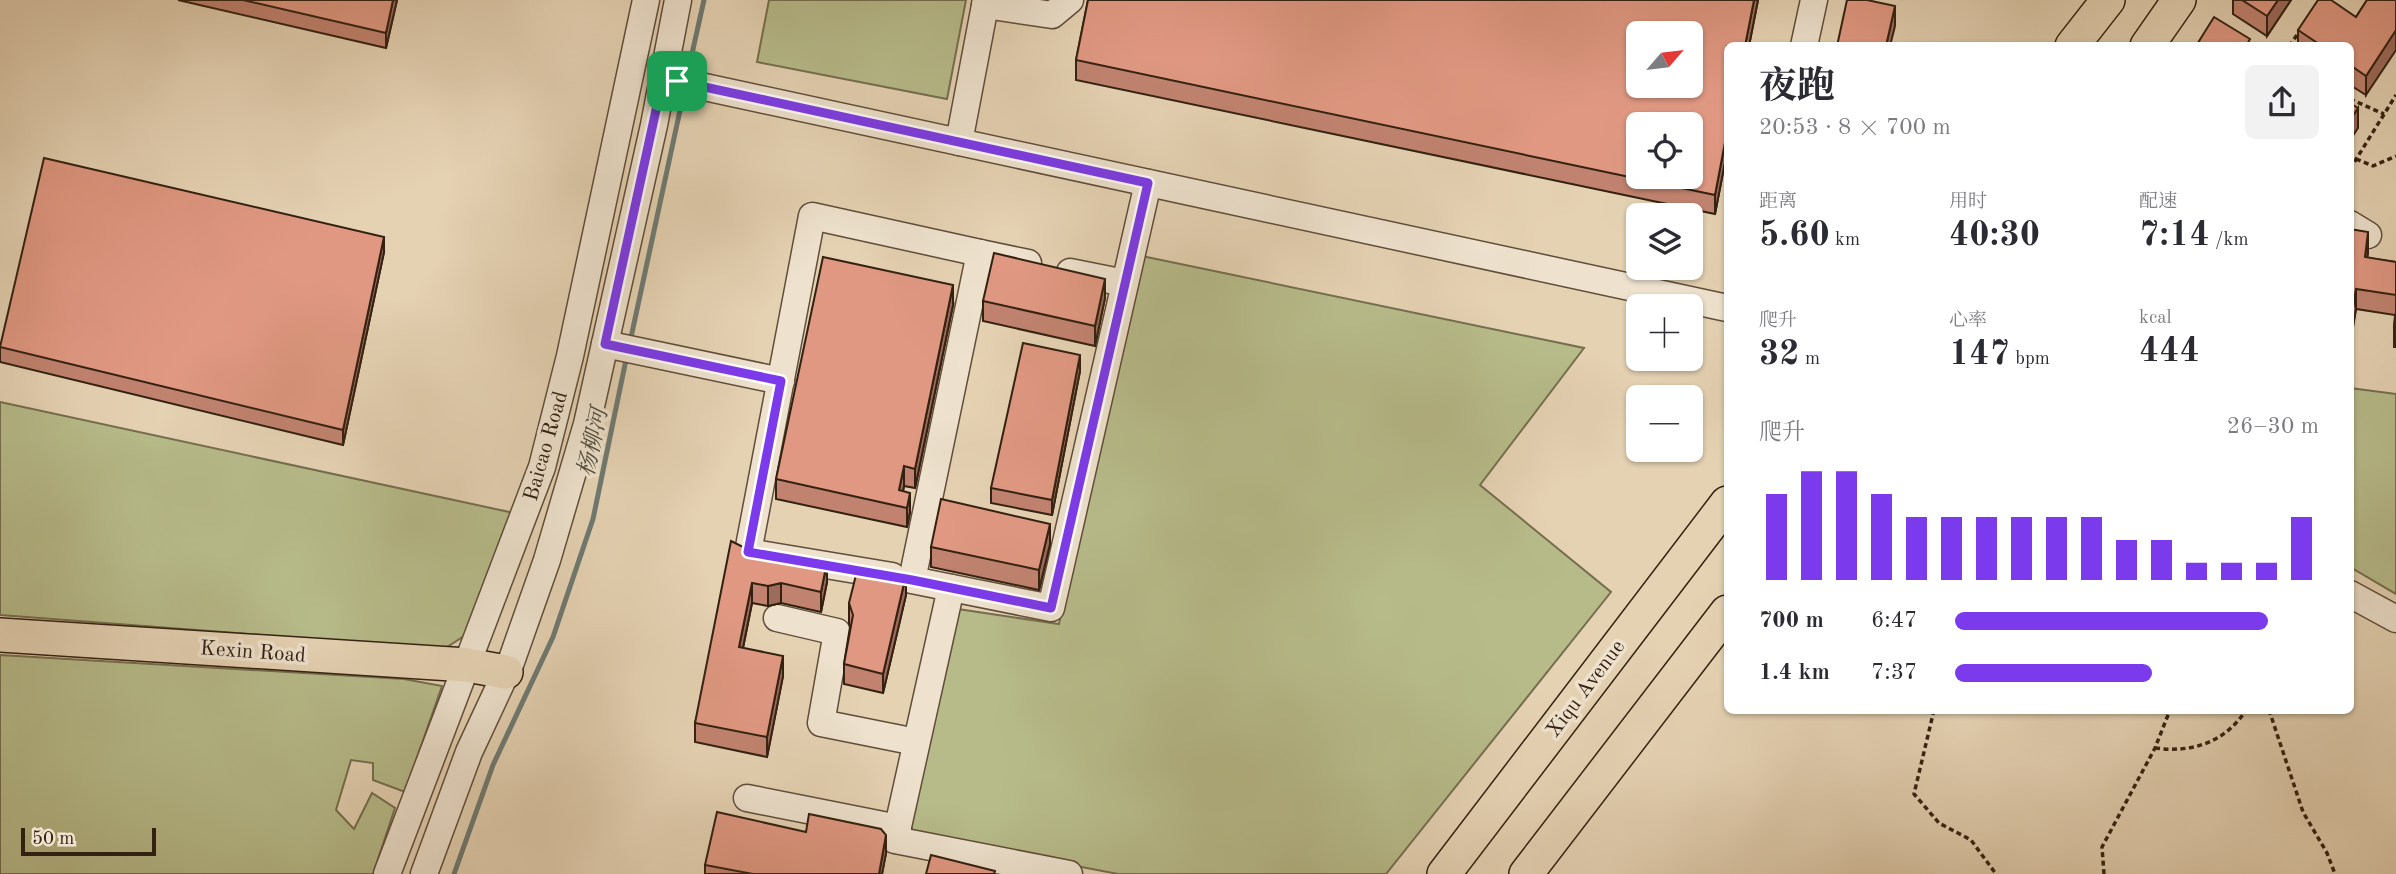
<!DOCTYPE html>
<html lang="zh">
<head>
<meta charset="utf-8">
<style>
	:root { --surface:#fff; --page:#f2f2f3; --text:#2b2b33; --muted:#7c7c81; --accent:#7c3aed }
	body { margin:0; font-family:"Old Standard TT","Noto Serif SC",serif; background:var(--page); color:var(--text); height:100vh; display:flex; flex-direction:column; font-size:26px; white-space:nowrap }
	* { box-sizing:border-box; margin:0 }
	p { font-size:23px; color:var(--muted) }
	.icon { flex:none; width:38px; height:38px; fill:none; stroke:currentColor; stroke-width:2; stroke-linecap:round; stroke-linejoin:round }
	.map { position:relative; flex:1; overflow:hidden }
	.details { position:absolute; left:1724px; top:42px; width:630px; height:672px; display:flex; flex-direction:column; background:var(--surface); border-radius:10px; box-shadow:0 2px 5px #0004 }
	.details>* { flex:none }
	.needle { width:46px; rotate:62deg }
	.buttons { position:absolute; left:1626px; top:21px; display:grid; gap:14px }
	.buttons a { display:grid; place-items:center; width:77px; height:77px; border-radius:10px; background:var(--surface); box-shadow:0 2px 5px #0004; font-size:35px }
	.scale { position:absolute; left:21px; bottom:18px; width:135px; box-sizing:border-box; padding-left:7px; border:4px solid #332111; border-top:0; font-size:19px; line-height:24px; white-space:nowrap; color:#332111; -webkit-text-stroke:5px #eee2ce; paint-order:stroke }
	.pin { position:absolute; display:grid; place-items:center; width:60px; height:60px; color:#fff; margin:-30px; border-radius:14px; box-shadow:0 4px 10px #0006 }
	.round { display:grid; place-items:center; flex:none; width:74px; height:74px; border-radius:10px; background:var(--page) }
	.overview { display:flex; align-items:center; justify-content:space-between; height:119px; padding:0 35px }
	h1 { font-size:38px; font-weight:700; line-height:52px }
	.stats { display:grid; grid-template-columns:repeat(3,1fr); gap:10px; height:119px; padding:7px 35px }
	.stats div { display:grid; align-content:center }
	.stats b { font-size:35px; font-weight:700 }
	.stats small { font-size:19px; font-weight:400 }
	.stats p { font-size:19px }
	.chart { height:196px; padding:14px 35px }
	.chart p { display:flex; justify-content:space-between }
	.chart svg { width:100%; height:126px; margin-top:7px; stroke:var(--accent); stroke-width:6 }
	ul { padding:0 35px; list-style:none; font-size:23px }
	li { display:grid; grid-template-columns:112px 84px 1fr; align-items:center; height:52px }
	li i { height:18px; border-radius:9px; background:var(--accent) }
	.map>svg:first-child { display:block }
	.green { fill:#b7bb8a; stroke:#756e4e; stroke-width:2 }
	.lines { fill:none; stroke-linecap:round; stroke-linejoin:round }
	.stream { stroke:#6e7a72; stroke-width:5 }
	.minor-casing { stroke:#604d3a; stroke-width:29 }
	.major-casing { stroke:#332111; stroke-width:36 }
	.path { stroke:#332111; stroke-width:3.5; stroke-dasharray:5 3.5; stroke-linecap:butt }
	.minor { stroke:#eee2ce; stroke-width:26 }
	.major { stroke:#e5d2b3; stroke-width:33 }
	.wall { fill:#c18370; stroke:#332111; stroke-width:2 }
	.shaded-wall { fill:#9d6a5b; stroke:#332111; stroke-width:2 }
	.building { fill:#e09882; stroke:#332111; stroke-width:2; fill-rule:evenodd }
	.route-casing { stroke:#fff; stroke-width:14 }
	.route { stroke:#7c3aed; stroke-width:9 }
	.labels { text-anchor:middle; stroke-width:7; stroke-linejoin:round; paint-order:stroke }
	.street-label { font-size:21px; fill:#332111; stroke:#eee2ce }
	.water-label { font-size:23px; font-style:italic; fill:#514e41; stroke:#eee2ce }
</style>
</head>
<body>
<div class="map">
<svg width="2396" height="874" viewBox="0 0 2396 874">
	<rect width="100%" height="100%" fill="#e5d2b3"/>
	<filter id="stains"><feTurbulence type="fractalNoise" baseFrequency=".00286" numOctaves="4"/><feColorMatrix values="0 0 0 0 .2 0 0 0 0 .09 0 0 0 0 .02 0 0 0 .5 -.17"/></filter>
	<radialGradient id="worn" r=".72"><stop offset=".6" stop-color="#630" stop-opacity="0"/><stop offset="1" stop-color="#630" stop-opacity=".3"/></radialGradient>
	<g class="green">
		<polygon points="769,0 966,0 947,99 757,62"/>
		<polygon points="1137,255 1584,348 1480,485 1611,592 1386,874 1118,874 903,833 951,608 1059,624"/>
		<polygon points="2350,388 2396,394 2396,594 2350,567"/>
		<polygon points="0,402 514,513 464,636 444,649 0,615"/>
		<polygon points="0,655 404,679 442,686 405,792 373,780 373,763 351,760 336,810 354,829 372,793 395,808 373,874 0,874"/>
	</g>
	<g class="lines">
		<g class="stream">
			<polyline points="687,76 704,0"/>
			<polyline points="630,342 684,92"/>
			<polyline points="454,874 493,765 553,637 593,519 627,355"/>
		</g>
		<defs>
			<g id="minor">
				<polyline points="985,5 1052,15 1070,0"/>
				<polyline points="1804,46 1814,0"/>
				<polyline points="663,78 1727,308"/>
				<polyline points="959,142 986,0"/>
				<polyline points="2350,224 2368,235"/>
				<polyline points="1028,263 980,253 912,580 1051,608 1148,183"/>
				<polyline points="1070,272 1125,283"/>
				<polyline points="605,344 781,381"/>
				<polyline points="892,576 748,552 812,216 980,253"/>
				<polyline points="951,588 895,840 1069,874"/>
				<polyline points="2350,594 2396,619"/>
				<polyline points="777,618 837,632 821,723 916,742"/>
				<polyline points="747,798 898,828"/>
				<polyline points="387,874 542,467 570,356 646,0"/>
				<polyline points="424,874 469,752 511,662 547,560 587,424 654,125 678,0"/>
			</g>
			<g id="major">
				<polyline points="2072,46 2108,0"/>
				<polyline points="2147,46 2179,0"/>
				<polyline points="0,635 467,665 506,672"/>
				<polyline points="1444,874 1727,503"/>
				<polyline points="1526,874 1727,612"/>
			</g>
		</defs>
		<use href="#minor" class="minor-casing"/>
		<use href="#major" class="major-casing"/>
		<g class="path">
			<polyline points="2289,46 2300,31"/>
			<polyline points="2350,99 2384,114"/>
			<polyline points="2356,159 2373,166 2396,156"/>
			<polyline points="2350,169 2396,95"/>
			<polyline points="1934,710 1914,794 1939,823 1971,840 1996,874"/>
			<polyline points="2269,710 2303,812 2327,853 2335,874"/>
			<path d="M2155,748C2191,753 2225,743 2246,710"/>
			<polyline points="2104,874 2102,847 2155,748 2170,710"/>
		</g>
		<use href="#minor" class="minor"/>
		<use href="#major" class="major"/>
	</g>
	<g class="wall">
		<polygon points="178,0 397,0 386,48"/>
		<polygon points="1088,0 1758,0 1749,46 1727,46 1727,152 1715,214 1076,80 1076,60"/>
		<polygon points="2233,0 2291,0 2267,36 2233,14"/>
		<polygon points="2367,0 2366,95 2350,85 2350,46 2298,46 2298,30 2356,17"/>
		<polygon points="2350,229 2368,252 2367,258 2396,262 2396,347 2394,347 2394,327 2395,315 2356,309 2350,340"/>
		<polygon points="384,252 343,445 0,362 0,346"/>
		<polygon points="1105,298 1095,346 983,321 983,301"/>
		<polygon points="953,305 915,488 904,486 903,491 910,512 907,527 776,499 776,479"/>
		<polygon points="1080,371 1052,515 991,503 991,488"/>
		<polygon points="1050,544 1039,590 931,567 931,547"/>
		<polygon points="745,548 827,582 821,612 781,603 768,606 752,603 743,648 783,676 767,757 695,742 695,723"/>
		<polygon points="906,595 883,693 844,684 844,664 850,627 849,623 849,603"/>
		<polygon points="886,853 882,874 705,874 705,865"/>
	</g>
	<g class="shaded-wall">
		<polygon points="393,0 397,0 386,48 386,33"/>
		<polygon points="1754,0 1758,0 1749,46 1745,46"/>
		<polygon points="2278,0 2291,0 2267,36 2267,16"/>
		<polygon points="1895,6 1895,26 1890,46 1886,46"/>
		<polygon points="2396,30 2396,50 2366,95 2366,76"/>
		<polygon points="2358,108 2358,128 2350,140 2350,120"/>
		<polygon points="1727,132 1727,152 1715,214 1715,195"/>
		<polygon points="2368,232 2368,252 2365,277 2365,257"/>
		<polygon points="384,237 384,252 343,445 343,430"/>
		<polygon points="1105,279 1105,298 1095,346 1095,326"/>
		<polygon points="953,285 953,305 915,488 915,469"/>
		<polygon points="2356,289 2356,309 2351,340 2351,320"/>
		<polygon points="1080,355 1080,371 1052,515 1052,500"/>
		<polygon points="904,466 904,486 900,506 899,490"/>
		<polygon points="910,493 910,512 907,527 907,508"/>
		<polygon points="1050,524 1050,544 1039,590 1039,570"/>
		<polygon points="827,562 827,582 821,612 821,592"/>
		<polygon points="906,575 906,595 883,693 883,674"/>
		<polygon points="752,583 752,603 739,667 739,647"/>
		<polygon points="781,583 781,603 768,606 768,586"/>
		<polygon points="783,656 783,676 767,757 767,737"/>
		<polygon points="886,835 886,853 882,874 879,874"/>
	</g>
	<g class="building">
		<polygon points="243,0 393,0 386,33"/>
		<path d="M1088,0H1754L1745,46H1727V132L1715,195L1076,60ZM1638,33H1690V86H1638ZM1638,124H1690V177H1638Z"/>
		<polygon points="1847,0 1867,0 1895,6 1886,46 1837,46"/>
		<polygon points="2242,0 2278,0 2267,16"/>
		<polygon points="2318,0 2331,0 2356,17 2367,0 2396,0 2396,30 2366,76 2350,65 2350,46 2322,46 2298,30"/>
		<polygon points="2214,17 2250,39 2246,46 2196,46"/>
		<polygon points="2350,103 2358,108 2350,120"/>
		<polygon points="44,158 384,237 343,430 0,347"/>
		<polygon points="2350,229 2368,232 2365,257 2396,262 2396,295 2356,289 2351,320"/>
		<polygon points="994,253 1105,279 1095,326 983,301"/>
		<polygon points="823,257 953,285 915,469 904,466 899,490 910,493 907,508 776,479"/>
		<polygon points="2396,311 2396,327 2394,327"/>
		<polygon points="1023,343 1080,355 1052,500 991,488"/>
		<polygon points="941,499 1050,524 1039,570 931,547"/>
		<polygon points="731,541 745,548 827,562 821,592 781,583 768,586 752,583 739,647 783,656 767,737 695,723"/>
		<polygon points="858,567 906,575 883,674 844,664 853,615 849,603"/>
		<polygon points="717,812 806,832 809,814 881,829 886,835 879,874 753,874 705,865"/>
		<polygon points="931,855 995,871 994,874 926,874"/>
	</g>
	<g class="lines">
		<defs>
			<polygon id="route" points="663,78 1148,183 1051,608 912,580 748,552 781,381 605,344"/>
		</defs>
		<use href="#route" class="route-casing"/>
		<use href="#route" class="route"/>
	</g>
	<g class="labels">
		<g class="street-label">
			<text transform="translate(545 446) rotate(-74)" y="7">Baicao Road</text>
			<text transform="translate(253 651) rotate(4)" y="7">Kexin Road</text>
			<text transform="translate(1585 688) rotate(-53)" y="7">Xiqu Avenue</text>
		</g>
		<g class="water-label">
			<text transform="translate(592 442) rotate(-78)" y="8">杨柳河</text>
		</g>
	</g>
	<rect width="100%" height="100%" filter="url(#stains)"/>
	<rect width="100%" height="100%" fill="url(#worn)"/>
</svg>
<div class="buttons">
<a><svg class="needle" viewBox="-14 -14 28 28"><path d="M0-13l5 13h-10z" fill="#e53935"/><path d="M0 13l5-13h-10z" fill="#7c7c81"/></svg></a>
<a><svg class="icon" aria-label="locate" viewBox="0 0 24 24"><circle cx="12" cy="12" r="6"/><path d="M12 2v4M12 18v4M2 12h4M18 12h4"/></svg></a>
<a><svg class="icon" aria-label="layers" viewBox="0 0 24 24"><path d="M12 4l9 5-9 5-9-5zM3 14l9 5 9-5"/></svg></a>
<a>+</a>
<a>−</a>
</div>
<div class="scale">50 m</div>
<div class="pin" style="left:677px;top:81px;background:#1e9e55"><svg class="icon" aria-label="arrive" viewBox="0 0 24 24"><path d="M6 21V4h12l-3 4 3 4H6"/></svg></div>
<section class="details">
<div class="overview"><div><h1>夜跑</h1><p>20:53 · 8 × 700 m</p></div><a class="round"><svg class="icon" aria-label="share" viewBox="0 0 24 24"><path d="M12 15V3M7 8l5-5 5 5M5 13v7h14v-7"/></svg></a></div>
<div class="stats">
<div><p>距离</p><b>5.60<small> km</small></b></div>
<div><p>用时</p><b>40:30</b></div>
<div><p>配速</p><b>7:14<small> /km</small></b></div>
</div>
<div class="stats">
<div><p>爬升</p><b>32<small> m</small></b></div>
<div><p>心率</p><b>147<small> bpm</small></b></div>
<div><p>kcal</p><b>444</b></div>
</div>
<div class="chart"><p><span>爬升</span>26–30 m</p>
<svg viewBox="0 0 160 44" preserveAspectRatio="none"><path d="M5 44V14M15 44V6M25 44V6M35 44V14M45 44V22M55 44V22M65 44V22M75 44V22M85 44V22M95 44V22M105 44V30M115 44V30M125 44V38M135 44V38M145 44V38M155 44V22"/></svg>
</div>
<ul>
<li><b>700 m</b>6:47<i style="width:86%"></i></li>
<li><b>1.4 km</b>7:37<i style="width:54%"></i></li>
</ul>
</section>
</div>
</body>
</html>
